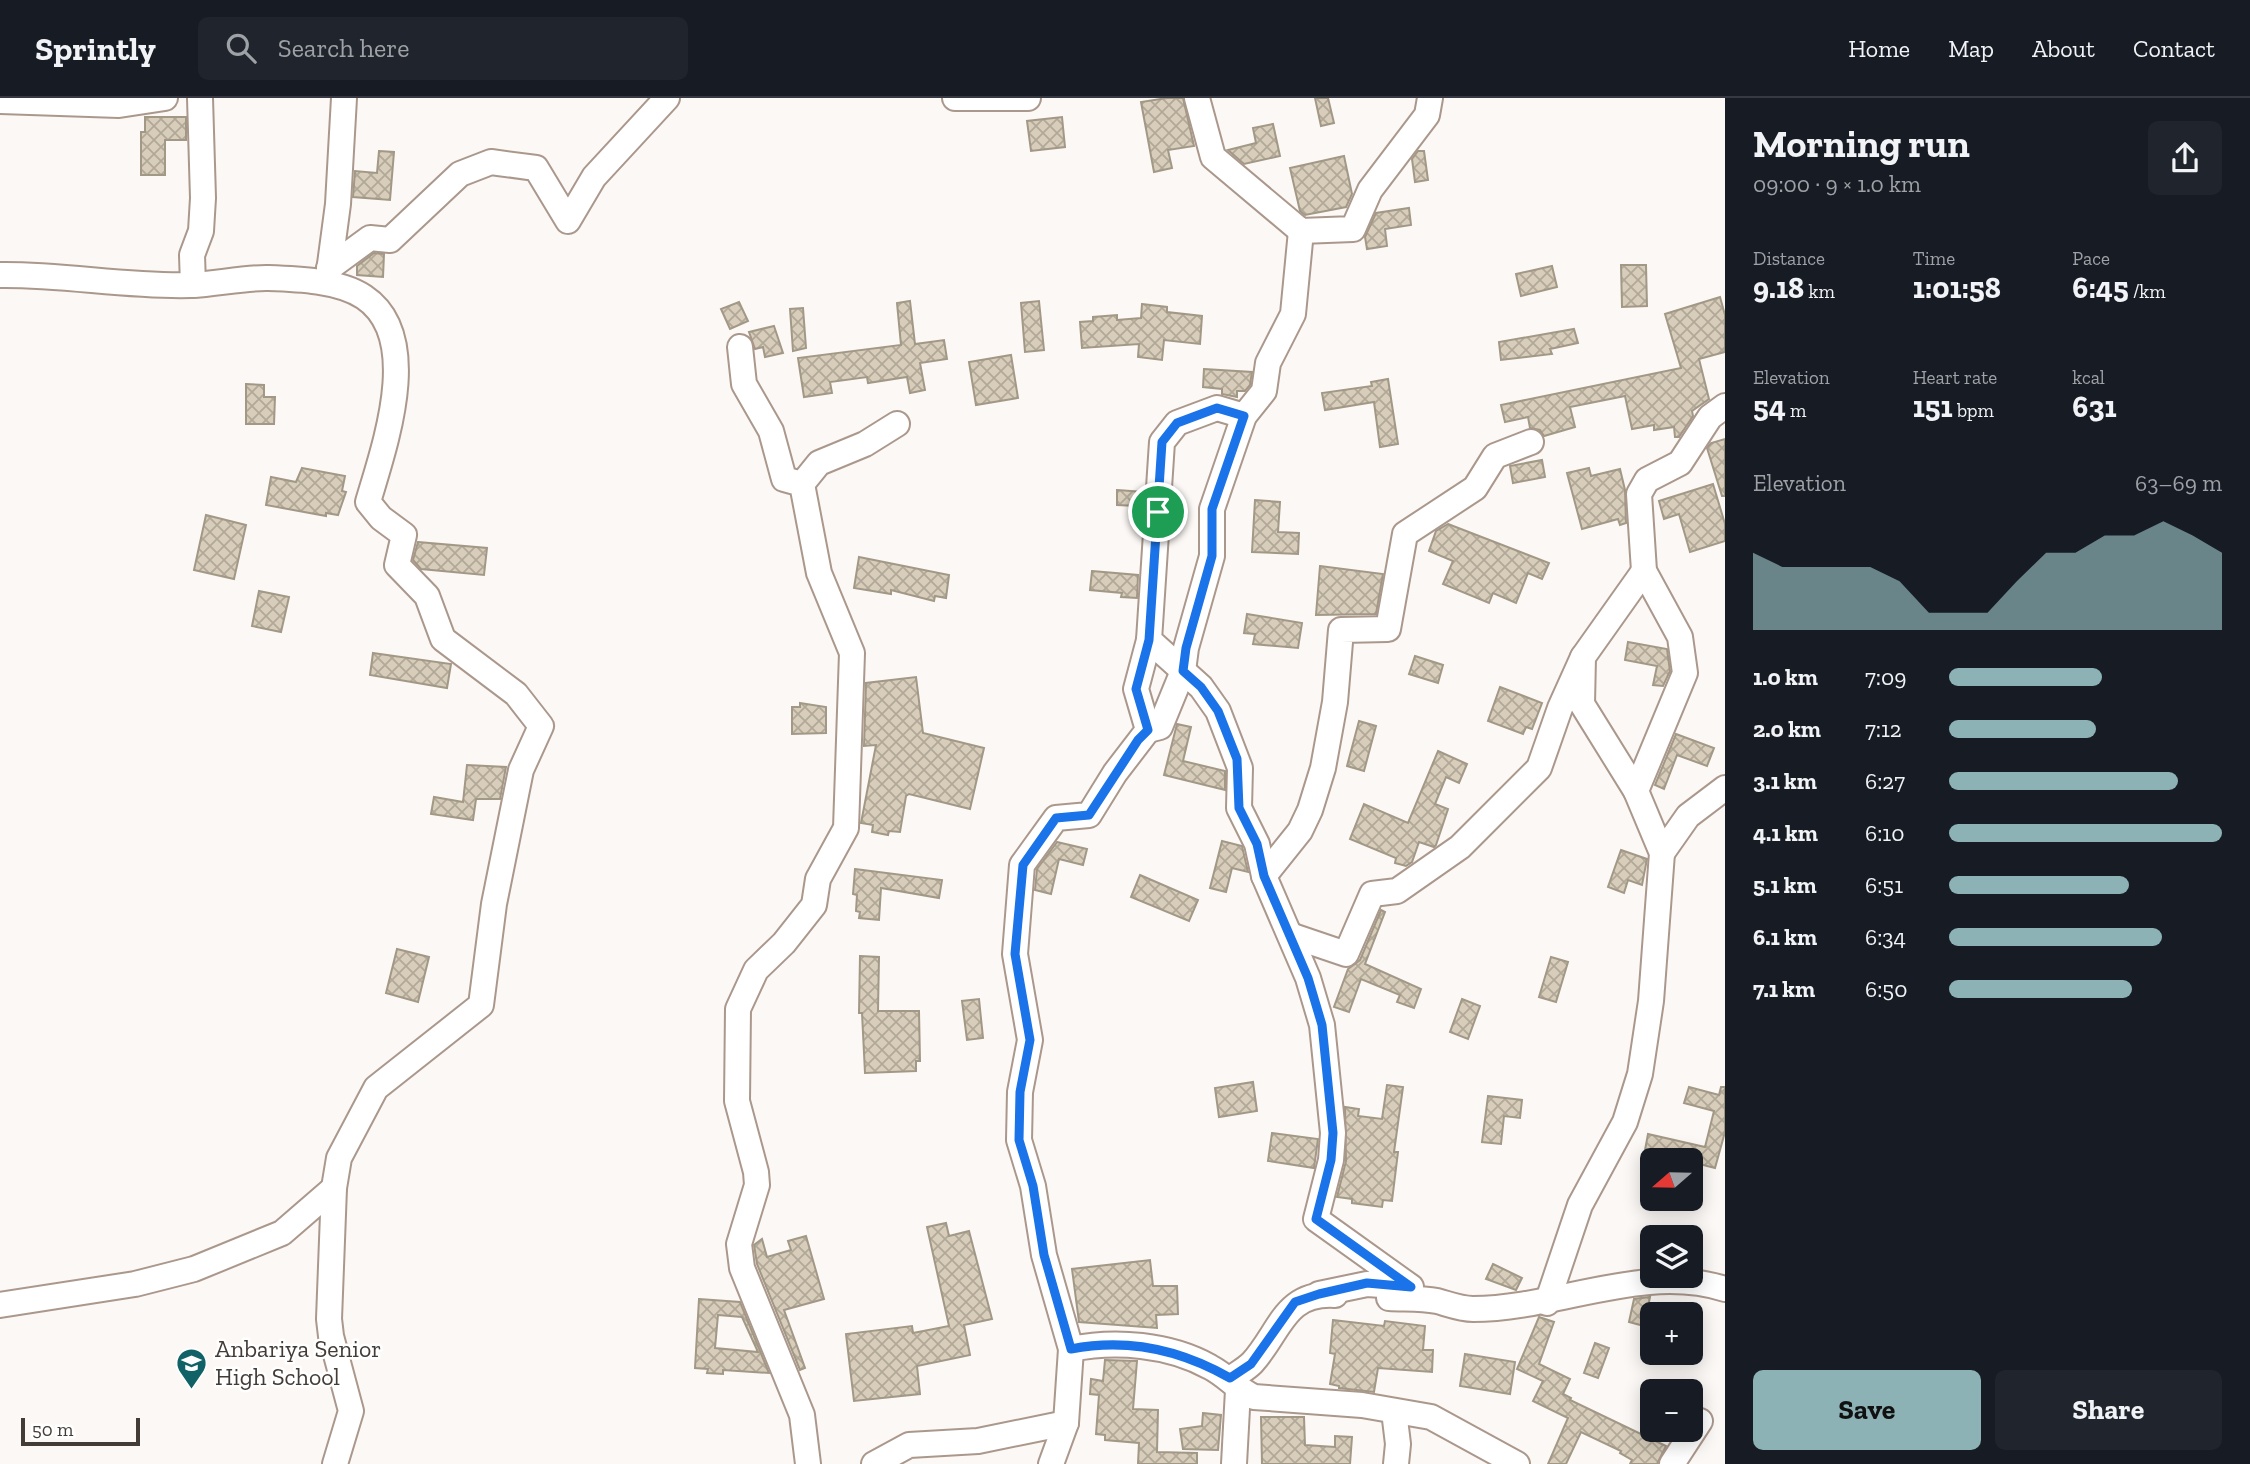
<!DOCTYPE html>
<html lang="en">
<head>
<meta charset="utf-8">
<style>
	:root { --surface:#171b24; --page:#20242c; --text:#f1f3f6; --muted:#9ea1a6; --line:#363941; --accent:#8cb2b5 }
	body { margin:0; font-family:"Zilla Slab",serif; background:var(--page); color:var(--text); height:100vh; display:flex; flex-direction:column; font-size:26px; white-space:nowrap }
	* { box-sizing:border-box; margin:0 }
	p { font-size:23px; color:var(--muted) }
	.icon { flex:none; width:38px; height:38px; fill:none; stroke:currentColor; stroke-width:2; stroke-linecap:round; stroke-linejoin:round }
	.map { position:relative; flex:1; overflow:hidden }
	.drawer { display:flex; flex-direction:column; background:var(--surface); width:525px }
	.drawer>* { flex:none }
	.needle { width:46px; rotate:250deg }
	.fabs { position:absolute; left:1640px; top:1050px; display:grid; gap:14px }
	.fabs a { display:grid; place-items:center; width:63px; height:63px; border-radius:10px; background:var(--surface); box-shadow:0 4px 18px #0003; font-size:35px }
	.scale { position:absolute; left:21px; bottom:18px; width:119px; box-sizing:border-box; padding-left:7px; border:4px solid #433b36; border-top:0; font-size:19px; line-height:24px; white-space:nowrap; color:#433b36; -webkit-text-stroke:5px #fff; paint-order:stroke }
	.pin { position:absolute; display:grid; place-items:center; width:60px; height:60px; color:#fff; margin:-30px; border:4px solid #fff; border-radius:50%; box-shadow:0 2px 7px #0007 }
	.round { display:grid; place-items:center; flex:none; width:74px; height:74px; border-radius:10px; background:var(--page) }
	.head { display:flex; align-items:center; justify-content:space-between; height:119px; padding:0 28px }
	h1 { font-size:38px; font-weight:800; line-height:52px }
	.figures { display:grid; grid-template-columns:repeat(3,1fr); gap:10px; height:119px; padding:7px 28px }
	.figures div { display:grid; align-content:center }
	.figures b { font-size:30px; font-weight:800 }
	.figures small { font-size:19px; font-weight:400 }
	.figures p { font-size:19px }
	.chart { height:196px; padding:14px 28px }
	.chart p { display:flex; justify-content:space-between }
	.chart svg { width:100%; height:126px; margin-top:7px; fill:var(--accent); opacity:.7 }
	.button { display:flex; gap:14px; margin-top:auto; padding:14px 28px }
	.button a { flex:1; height:80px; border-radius:10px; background:var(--accent); color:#111; font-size:28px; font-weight:800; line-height:80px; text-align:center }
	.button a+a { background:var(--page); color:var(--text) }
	ul { padding:0 28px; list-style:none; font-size:23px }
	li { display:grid; grid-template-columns:112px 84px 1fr; align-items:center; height:52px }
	li i { height:18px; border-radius:9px; background:var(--accent) }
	header { display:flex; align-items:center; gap:42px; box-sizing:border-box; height:98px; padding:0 35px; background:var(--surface); border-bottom:2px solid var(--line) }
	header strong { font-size:33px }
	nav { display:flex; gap:38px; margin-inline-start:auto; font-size:24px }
	.search { width:490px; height:63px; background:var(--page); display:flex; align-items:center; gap:18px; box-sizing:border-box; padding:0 24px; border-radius:10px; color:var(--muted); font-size:26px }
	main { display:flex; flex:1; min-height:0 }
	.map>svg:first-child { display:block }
	.building { fill:url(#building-cross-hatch); stroke:#a29886; stroke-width:2; fill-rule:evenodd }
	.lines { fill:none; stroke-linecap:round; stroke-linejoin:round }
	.minor-casing { stroke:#ab988c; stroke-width:28 }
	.minor { stroke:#fff; stroke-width:24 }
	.route-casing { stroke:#fff; stroke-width:14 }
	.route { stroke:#1a73e8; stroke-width:9 }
	.labels { text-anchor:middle; stroke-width:5; stroke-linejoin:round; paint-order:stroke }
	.poi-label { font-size:24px; fill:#433b36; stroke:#fff; text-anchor:start }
</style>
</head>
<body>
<header>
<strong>Sprintly</strong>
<div class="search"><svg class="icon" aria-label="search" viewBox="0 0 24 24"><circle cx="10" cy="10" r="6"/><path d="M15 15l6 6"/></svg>Search here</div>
<nav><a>Home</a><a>Map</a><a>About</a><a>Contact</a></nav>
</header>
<main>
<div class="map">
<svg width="1725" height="1366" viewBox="0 0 1725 1366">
	<defs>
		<pattern id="building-cross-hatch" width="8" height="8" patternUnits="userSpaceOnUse" patternTransform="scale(1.75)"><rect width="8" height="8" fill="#d8cdba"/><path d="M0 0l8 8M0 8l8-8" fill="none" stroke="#b1a898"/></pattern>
	</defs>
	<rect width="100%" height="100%" fill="#fcf8f5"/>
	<g class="building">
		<polygon points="1167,0 1183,0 1194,48 1168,52 1172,70 1154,74 1141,4"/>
		<polygon points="1315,0 1328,0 1334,25 1321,28"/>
		<polygon points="145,19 186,19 186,42 165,42 165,77 141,77 141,34 145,34"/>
		<polygon points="1062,19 1065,49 1031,53 1027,23"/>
		<polygon points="1273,26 1280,58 1244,66 1228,52 1256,45 1253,30"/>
		<polygon points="379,53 394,54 390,102 353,99 355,73 377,75"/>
		<polygon points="1418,53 1424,53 1428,82 1415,84 1412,61"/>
		<polygon points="1344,58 1352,96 1346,109 1305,117 1300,113 1290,70"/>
		<polygon points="1409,110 1411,127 1385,131 1387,148 1367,151 1365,139 1376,115"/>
		<polygon points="374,155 384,156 383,179 357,177 357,168"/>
		<polygon points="1621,167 1646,167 1647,208 1622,209"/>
		<polygon points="1552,168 1557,189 1521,198 1516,176"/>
		<polygon points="1720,199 1725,217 1725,254 1699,261 1709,301 1692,313 1693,318 1679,339 1675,339 1674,329 1654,332 1654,327 1632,331 1625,298 1570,309 1575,329 1544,338 1540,332 1530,330 1528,319 1505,324 1501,307 1681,270 1665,216"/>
		<polygon points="910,203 915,246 944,242 947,261 920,265 925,292 910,295 907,279 868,285 867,279 830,284 832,295 804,299 798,260 901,247 897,205"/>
		<polygon points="1039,203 1044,252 1025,254 1021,205"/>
		<polygon points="739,204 748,223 730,231 721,211"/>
		<polygon points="1142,206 1167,209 1167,214 1202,218 1200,246 1164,242 1162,262 1138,259 1139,246 1082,250 1080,224 1093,223 1093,219 1117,217 1117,222 1141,220"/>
		<polygon points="803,210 806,250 793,253 790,211"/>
		<polygon points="774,228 783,255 765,259 763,249 755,251 749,234"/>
		<polygon points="1574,231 1578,245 1550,251 1552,256 1501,262 1499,244"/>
		<polygon points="1011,257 1018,300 976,307 969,264"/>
		<polygon points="1204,271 1252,274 1250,287 1245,293 1237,293 1237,299 1222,296 1222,291 1203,289"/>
		<polygon points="1388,281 1398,346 1380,349 1374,304 1325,312 1322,295 1372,288 1371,284"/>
		<polygon points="246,286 264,287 264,299 275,299 274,326 246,326"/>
		<polygon points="1725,341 1725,398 1722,398 1707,350 1711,345"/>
		<polygon points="1542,362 1545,379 1513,385 1510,368"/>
		<polygon points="302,370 345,378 342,393 346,394 338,417 326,415 326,418 266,407 271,379 296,384"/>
		<polygon points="1589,370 1591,378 1620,371 1625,392 1626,425 1620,427 1618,421 1582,431 1567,375"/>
		<polygon points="1713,386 1725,426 1725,443 1690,454 1679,416 1664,421 1659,403"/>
		<polygon points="1117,392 1144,394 1141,434 1137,434 1138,408 1117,407"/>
		<polygon points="1255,402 1280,404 1278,434 1299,435 1298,456 1252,454"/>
		<polygon points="206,417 246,427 234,481 194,472"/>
		<polygon points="1448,426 1549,465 1542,481 1528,475 1516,505 1493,495 1489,505 1443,486 1453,463 1429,453 1436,433"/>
		<polygon points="418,444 487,450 484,477 421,471 413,462"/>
		<polygon points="859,459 949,477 946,500 935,498 934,503 891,492 891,496 854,490"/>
		<polygon points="1320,468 1383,476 1376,516 1316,517"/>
		<polygon points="1092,473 1138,477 1137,500 1121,499 1122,495 1090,492"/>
		<polygon points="259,493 289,499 281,534 252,528"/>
		<polygon points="1247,516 1302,525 1298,550 1253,546 1255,536 1244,535"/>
		<polygon points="1628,544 1667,551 1670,573 1663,588 1653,587 1657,568 1625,562"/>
		<polygon points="373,555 451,566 447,590 370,577"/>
		<polygon points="1415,558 1443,567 1438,585 1409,576"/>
		<polygon points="916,579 923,635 984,650 970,711 909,696 906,698 900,734 889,733 888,737 872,734 873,727 861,725 876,647 864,648 866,585"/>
		<polygon points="1500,589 1542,605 1532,631 1526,629 1523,636 1488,623"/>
		<polygon points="800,605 826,609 826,635 792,636 792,609 800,609"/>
		<polygon points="1359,623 1376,628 1364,673 1347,668"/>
		<polygon points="1177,626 1191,629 1183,663 1225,673 1225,692 1164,677"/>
		<polygon points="1676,636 1714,650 1707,668 1677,657 1664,691 1655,687"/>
		<polygon points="1438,653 1467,666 1459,685 1446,679 1435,706 1448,711 1436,747 1434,749 1419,744 1412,764 1406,768 1395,765 1396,760 1350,741 1364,706 1408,725"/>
		<polygon points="467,667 506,669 500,701 476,701 473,722 431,716 434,699 463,704"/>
		<polygon points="1222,743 1242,748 1248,774 1232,770 1226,794 1210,790"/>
		<polygon points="1057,744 1087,751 1083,767 1059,761 1051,796 1035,792 1037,771"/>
		<polygon points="1621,752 1647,761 1642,787 1628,782 1624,795 1608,789"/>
		<polygon points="855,771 942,782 939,800 881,790 879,822 859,820 860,814 856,813 857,797 853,796"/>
		<polygon points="1140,777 1198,802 1189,823 1131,799"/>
		<polygon points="1381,812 1385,814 1365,866 1421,891 1414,910 1397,904 1400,897 1361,881 1349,914 1334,909 1348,871 1360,862"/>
		<polygon points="397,851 429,859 418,904 386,895"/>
		<polygon points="860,858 879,859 878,913 919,913 920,963 916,963 916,973 865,975 862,915 859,915"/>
		<polygon points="1551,859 1568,864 1556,904 1539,899"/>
		<polygon points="979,901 983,940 967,942 962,903"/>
		<polygon points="1462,901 1480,908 1468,941 1450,934"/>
		<polygon points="1253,984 1257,1013 1219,1019 1215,990"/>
		<polygon points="1387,987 1403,989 1394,1054 1398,1054 1392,1103 1383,1102 1382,1109 1352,1105 1352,1101 1337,1099 1346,1063 1345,1009 1359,1011 1358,1018 1382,1021"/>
		<polygon points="1689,989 1719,997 1721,989 1725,989 1725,1034 1715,1070 1645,1052 1648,1036 1705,1049 1714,1013 1684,1005"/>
		<polygon points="1488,998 1522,1002 1520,1020 1504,1018 1501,1046 1482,1044"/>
		<polygon points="1272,1035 1318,1041 1314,1070 1268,1063"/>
		<polygon points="946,1125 949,1138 969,1133 992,1221 964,1227 970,1257 917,1268 920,1296 854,1303 846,1236 912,1228 913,1235 949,1228 927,1129"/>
		<polygon points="806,1138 824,1201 784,1212 805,1270 800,1272 757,1166 754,1147 762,1141 767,1159 791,1152 788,1143"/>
		<polygon points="1150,1162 1153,1188 1177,1188 1178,1216 1156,1217 1157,1230 1079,1224 1072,1171"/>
		<polygon points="1493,1166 1522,1180 1516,1192 1486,1181"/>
		<polygon points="1650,1199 1644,1228 1629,1224 1634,1201"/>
		<path d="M699,1201L740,1204L769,1275L723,1272V1276L707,1275L708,1271L695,1270ZM718,1217L742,1219L758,1254L715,1250Z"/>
		<polygon points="1539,1219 1554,1224 1539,1266 1570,1281 1563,1296 1571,1300 1570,1302 1666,1348 1657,1366 1630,1366 1632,1362 1620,1355 1621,1353 1581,1334 1566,1366 1548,1366 1568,1320 1533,1303 1543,1283 1517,1271"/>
		<polygon points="1333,1222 1384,1228 1385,1223 1425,1228 1423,1252 1433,1252 1432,1274 1378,1270 1374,1294 1339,1290 1339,1288 1330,1286 1335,1256 1330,1255"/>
		<polygon points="1595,1245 1609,1250 1598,1280 1584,1275"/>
		<polygon points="1465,1256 1515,1264 1510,1296 1460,1288"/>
		<polygon points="1105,1262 1137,1263 1133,1311 1158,1312 1157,1354 1197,1355 1197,1366 1138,1366 1139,1345 1105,1342 1105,1337 1096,1336 1099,1297 1090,1296 1091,1281 1103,1283"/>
		<polygon points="1203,1315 1221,1317 1218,1352 1183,1351 1180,1331 1202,1328"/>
		<polygon points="1261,1319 1304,1319 1305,1347 1335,1349 1335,1338 1352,1339 1350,1366 1262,1366"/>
	</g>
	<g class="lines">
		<defs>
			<g id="minor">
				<polyline points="955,0 1028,0"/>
				<polyline points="1197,0 1213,59 1301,133 1353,131 1370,92 1427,17 1430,0"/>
				<polyline points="0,3 119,7 165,0"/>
				<polyline points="329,170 370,140 390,142 460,76 491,64 536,70 568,123 594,79 667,0"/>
				<path d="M0,177C64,176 127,189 191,187C216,186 241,180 266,180C296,181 338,182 364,199C424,239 384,349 368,404L381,420L404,437L397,467L427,498L443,541L516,596L541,628L521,672L494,806L481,907L376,990L339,1060L334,1090L329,1221L331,1238L351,1313L335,1366"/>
				<polyline points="328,181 338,106 344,0"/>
				<polyline points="193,187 192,157 201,133 203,100 200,0"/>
				<polyline points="740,249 744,286 771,333 784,381 802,386 819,475 852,555 846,730 818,781 814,807 784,845 756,872 738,911 737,1003 756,1074 757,1087 739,1146 742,1170 802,1317 808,1366"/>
				<polyline points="1244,318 1217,310 1177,325 1162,344 1149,542 1201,589 1218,613 1240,670 1239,710 1257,746 1264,778 1308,880 1322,927 1333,1035 1331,1062 1316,1121 1411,1189 1367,1186 1319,1196"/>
				<polyline points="802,386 819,365 865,346 897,326"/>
				<polyline points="1148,632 1160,629 1183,573 1186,550 1212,458 1212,411 1244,318 1264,293 1268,265 1293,216 1301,133"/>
				<polyline points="1636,693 1582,606 1583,559 1644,473"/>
				<polyline points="1662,755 1688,718 1725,690"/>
				<polyline points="1264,778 1300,733 1310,712 1323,670 1335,604 1341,532 1388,531 1405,436 1475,390 1495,358 1531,344"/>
				<polyline points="1290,837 1346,856 1372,796 1397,793 1460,749 1539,670 1560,610 1583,559"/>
				<path d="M1389,1200C1404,1201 1421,1200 1437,1203C1448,1206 1461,1211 1473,1211C1557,1211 1643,1165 1725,1191"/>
				<polyline points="1547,1205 1580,1107 1625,1024 1640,976 1651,903 1662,755 1636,693 1685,575 1680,539 1644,473 1639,396 1647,382 1680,365 1710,319 1725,308"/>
				<polyline points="0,1207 135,1186 194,1171 282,1135 334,1090"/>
				<path d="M1071,1251C1115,1242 1169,1246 1210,1269C1227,1278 1237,1291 1254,1299L1362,1307L1431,1319L1517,1366"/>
				<path d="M1230,1281C1237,1276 1246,1271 1252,1265C1281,1233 1284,1194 1335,1197"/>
				<polyline points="1394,1313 1398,1346 1396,1366"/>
				<polyline points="874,1366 909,1347 978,1343 1066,1325"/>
				<polyline points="1051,1366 1066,1325 1071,1251 1044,1157 1033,1088 1019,1042 1020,994 1030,942 1015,856 1022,767 1056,720 1089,717 1115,675 1148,632 1136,591 1149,542"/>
				<polyline points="1234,1366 1238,1292"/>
				<polyline points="1672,1366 1700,1323"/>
			</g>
		</defs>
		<use href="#minor" class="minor-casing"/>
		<use href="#minor" class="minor"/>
	</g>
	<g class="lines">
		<defs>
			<path id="route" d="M1217,310L1244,318L1212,411V458L1186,550L1183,573L1201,589L1218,613L1237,661L1239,710L1257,746L1264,778L1308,880L1322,927L1333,1035L1331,1062L1316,1121L1411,1189L1367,1185L1319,1196L1295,1204L1251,1266L1230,1280C1181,1252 1127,1240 1071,1251L1044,1157L1033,1088L1019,1042L1020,994L1030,942L1015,856L1023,767L1056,720L1089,717L1138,642L1148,632L1136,591L1149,542L1162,344L1177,325Z"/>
		</defs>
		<use href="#route" class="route-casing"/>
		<use href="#route" class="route"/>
	</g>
	<defs>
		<symbol id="school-pin" viewBox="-11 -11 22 30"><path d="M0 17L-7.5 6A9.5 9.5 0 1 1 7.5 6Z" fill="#116266" stroke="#fff"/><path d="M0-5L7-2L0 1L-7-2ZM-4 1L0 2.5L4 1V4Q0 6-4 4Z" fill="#fff"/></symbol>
	</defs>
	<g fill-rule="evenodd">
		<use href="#school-pin" x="174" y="1248" width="35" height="47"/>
	</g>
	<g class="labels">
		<g class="poi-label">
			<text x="215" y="1259">Anbariya Senior<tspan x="215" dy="28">High School</tspan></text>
		</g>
	</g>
</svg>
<div class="fabs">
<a><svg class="needle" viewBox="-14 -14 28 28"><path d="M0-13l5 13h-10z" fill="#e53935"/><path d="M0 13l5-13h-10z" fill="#9ea1a6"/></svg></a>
<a><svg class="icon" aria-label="layers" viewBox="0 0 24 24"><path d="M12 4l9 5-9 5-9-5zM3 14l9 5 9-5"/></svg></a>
<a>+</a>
<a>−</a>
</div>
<div class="scale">50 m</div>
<div class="pin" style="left:1158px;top:414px;background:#1e9e55"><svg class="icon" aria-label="arrive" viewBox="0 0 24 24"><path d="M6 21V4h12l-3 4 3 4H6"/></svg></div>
</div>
<section class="drawer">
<div class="head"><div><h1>Morning run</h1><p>09:00 · 9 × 1.0 km</p></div><a class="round"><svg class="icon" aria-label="share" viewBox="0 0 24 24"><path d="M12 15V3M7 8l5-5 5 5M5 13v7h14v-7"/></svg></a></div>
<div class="figures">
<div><p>Distance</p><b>9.18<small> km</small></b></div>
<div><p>Time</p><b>1:01:58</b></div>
<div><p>Pace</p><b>6:45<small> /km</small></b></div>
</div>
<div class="figures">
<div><p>Elevation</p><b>54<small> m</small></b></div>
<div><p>Heart rate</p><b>151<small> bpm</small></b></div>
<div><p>kcal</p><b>631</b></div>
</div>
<div class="chart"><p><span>Elevation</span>63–69 m</p>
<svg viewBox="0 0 160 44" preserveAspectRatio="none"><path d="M0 44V17L10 22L20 22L30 22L40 22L50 27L60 38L70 38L80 38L90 27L100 17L110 17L120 11L130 11L140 6L150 11L160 17V44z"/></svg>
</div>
<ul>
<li><b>1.0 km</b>7:09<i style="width:56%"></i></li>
<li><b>2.0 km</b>7:12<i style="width:54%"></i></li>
<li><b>3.1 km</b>6:27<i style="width:84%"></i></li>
<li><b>4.1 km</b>6:10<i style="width:100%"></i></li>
<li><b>5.1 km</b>6:51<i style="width:66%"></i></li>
<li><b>6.1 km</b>6:34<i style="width:78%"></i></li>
<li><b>7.1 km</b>6:50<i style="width:67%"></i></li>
</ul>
<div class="button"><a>Save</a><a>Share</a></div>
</section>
</main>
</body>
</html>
